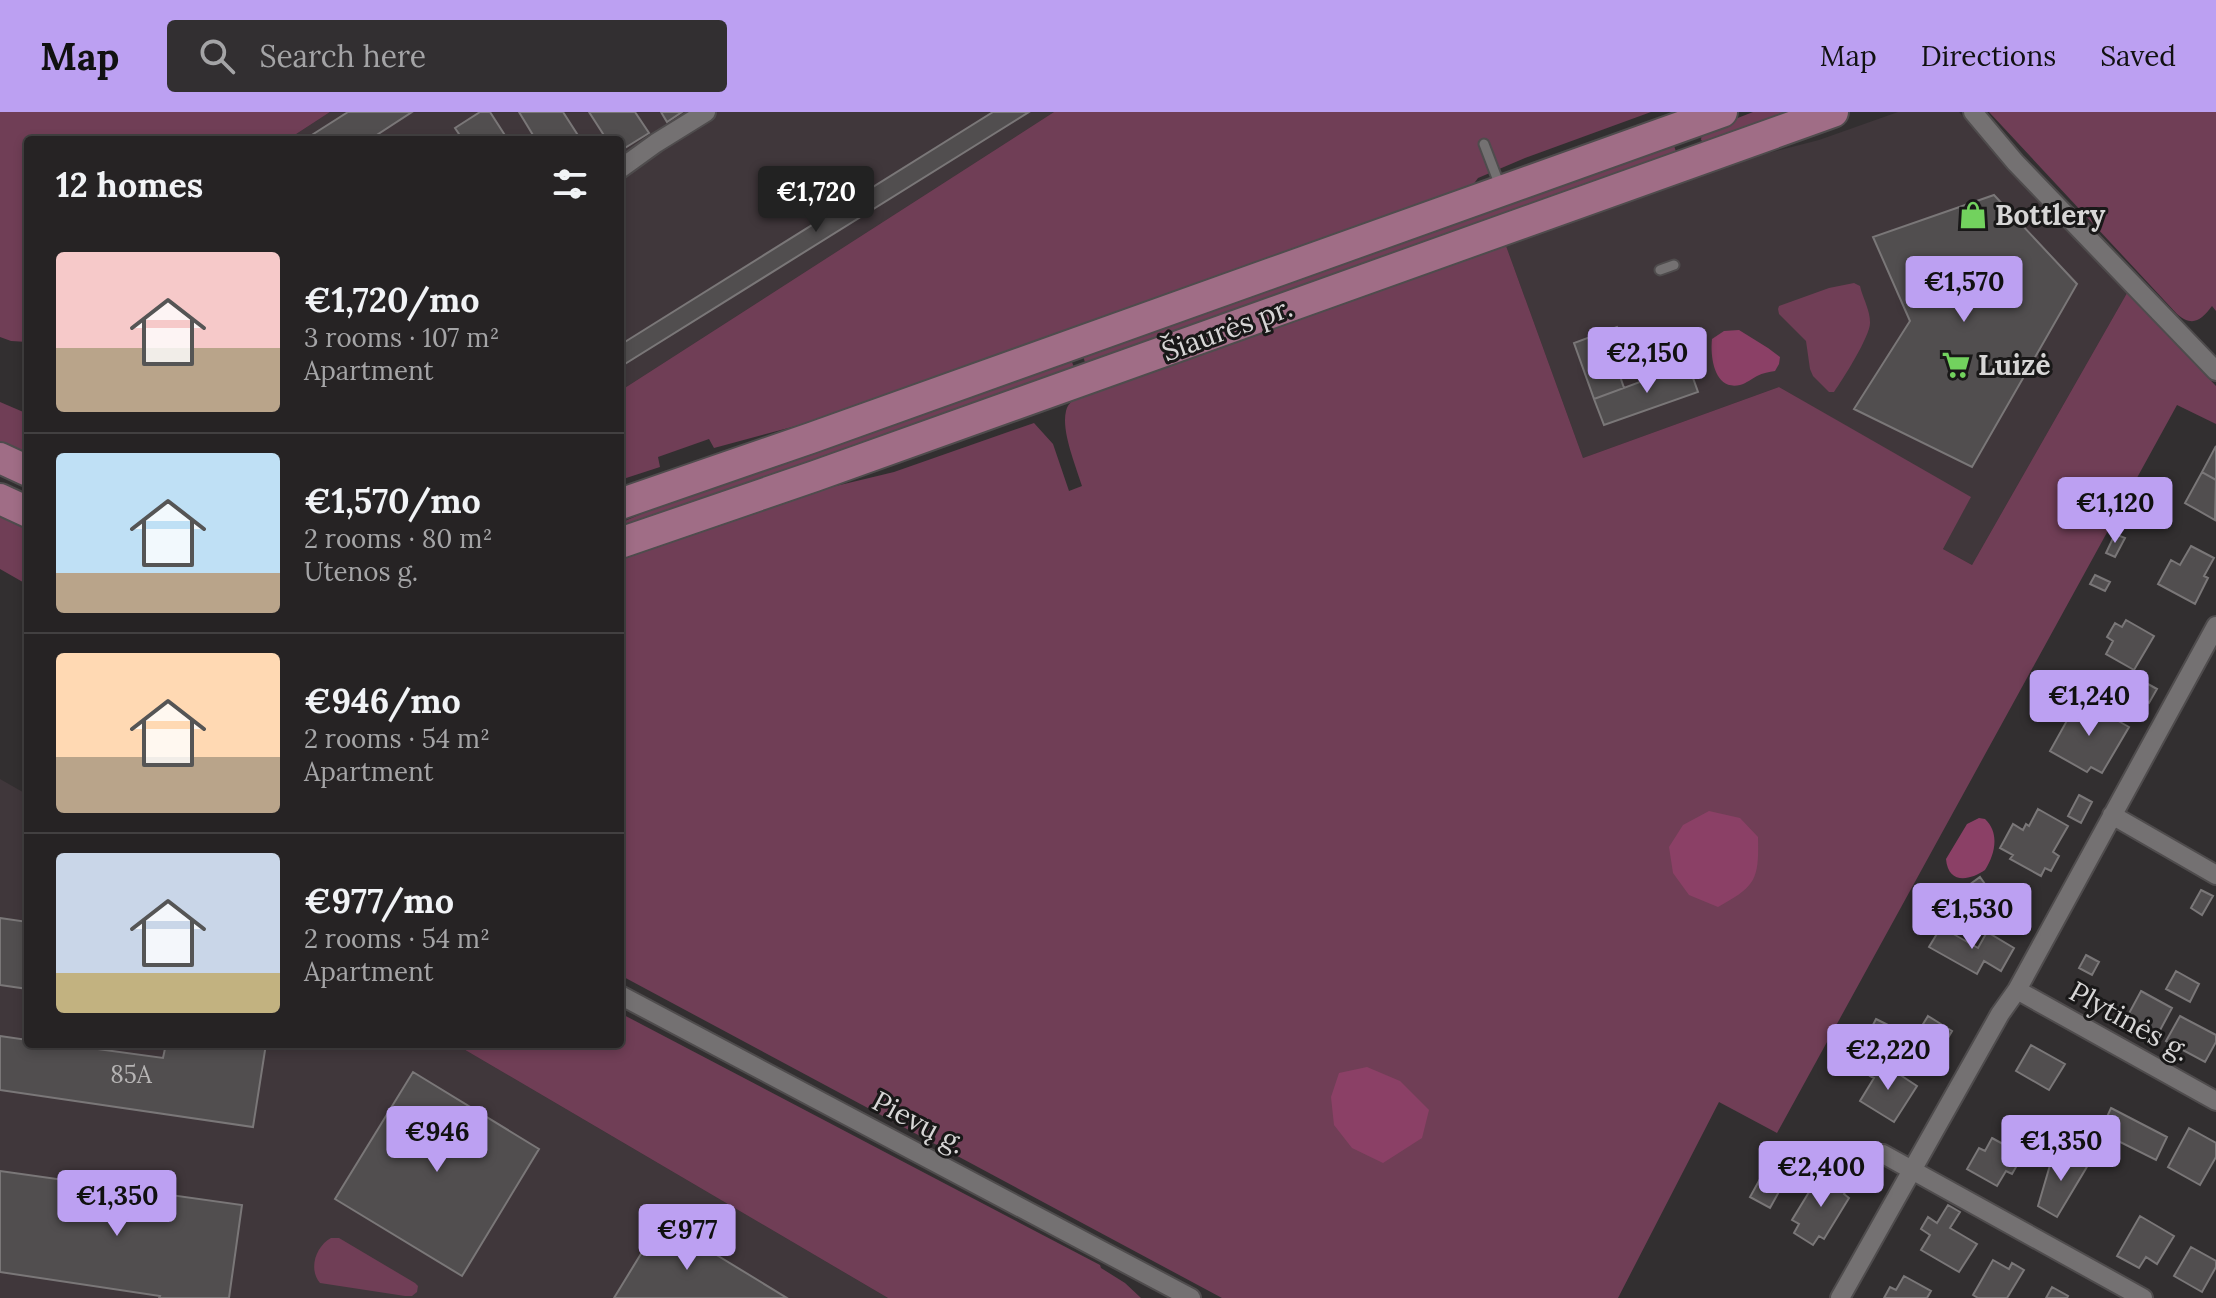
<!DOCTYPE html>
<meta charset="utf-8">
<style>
:root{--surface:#262324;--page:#322f31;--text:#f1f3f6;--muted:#a4a4a6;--line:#424041;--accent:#bca0f2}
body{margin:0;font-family:Lora,serif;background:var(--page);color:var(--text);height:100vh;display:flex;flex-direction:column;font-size:30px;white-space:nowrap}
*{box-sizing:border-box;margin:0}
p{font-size:26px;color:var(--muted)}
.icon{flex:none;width:44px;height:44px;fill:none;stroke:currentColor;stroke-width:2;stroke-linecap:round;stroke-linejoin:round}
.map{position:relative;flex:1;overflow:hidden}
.panel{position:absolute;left:24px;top:24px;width:600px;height:912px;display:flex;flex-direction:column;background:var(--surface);border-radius:8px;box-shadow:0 4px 12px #0003,0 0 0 2px var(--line)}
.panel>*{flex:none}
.price{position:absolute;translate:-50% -68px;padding:0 18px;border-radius:8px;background:var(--accent);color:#111;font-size:26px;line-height:52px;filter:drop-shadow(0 2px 4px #0008)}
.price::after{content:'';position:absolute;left:50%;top:48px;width:24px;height:18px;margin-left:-12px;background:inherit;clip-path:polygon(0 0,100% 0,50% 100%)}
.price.current{background:#222;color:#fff}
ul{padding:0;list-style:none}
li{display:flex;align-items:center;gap:24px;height:200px;padding:0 32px}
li+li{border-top:2px solid var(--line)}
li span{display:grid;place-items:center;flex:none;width:224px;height:160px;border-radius:8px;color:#555}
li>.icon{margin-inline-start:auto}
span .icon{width:96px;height:96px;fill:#fffc;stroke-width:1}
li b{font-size:34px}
h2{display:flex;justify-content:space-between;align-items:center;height:96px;padding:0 32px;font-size:34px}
header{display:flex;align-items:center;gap:48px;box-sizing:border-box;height:112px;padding:0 40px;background:var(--accent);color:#111}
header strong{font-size:38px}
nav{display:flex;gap:44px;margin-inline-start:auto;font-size:28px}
.search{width:560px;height:72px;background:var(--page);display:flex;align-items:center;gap:20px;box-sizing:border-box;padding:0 28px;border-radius:8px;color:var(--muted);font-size:30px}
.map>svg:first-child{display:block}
.built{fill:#40373b}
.green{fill:#703e56}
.water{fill:#8b4066}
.building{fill:#514e4f;stroke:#7a7778;stroke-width:2}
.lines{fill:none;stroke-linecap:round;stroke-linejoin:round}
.service-casing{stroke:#4f4c4d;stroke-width:13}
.minor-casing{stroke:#4f4c4d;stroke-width:22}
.primary-casing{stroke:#4f4c4d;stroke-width:34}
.service{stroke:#747172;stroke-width:9}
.minor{stroke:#747172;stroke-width:18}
.primary{stroke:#a06d86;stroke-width:30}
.labels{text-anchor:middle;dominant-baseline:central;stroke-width:6;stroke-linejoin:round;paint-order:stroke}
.number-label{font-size:24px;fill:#b6b4b4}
.poi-label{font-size:28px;font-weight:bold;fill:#d7d6d6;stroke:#191818;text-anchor:start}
.street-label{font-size:28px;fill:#d7d6d6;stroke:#191818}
</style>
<header>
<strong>Map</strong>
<div class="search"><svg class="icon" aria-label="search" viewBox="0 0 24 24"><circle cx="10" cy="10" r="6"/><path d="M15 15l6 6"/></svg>Search here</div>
<nav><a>Map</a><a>Directions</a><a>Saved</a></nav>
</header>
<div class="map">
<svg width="2216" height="1186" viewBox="0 0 2216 1186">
<rect width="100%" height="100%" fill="#322f30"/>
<path class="built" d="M330,0H1054L620,279V28H287Z
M1898,0H1959L2023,73L2127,181L1972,453L1943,437L1970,386L1779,275L1583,346L1505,131L1729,51L1819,28Z
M0,667L28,683V932H455L888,1186H0Z"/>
<path class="green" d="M0,0H330L287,28H28V230L11,229L0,225Z
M1054,0H1651L1525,46L1478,66L1470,77L822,307L714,336L709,327L658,345L660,355L620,368V279Z
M1753,0H1796L1706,32L1701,28L1702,20Z
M1989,0H2216V199L2212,194C2201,209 2192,215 2177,202Z
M1672,27L1677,43L1086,254L1082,240Z
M1505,131L1583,346L1779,275L1971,385L1943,437L1972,453L2127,181L2216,274V312L2177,293L1777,1021L1719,990L1618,1186H1222L620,863V447L815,379L894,360L1034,311L1053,332L1069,379L1082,374C1076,354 1061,319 1066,299C1068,290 1076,286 1084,282Z
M1854,171L1860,174L1861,178C1864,188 1870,199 1870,210C1871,223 1843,267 1834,280H1829L1813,264L1810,257L1806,229L1779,202L1778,197L1779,194L1829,176Z
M1070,245L1075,258L620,419V411L698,378Z
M0,290L28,302V343L0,330Z
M0,404L28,417V473L0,457Z
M620,901L1100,1153L1101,1156L1125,1171L1141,1186H888L455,932H620Z
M331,1126H339L415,1171L418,1174L417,1180L412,1184H405L320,1171C308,1157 316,1134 331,1126Z"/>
<path class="water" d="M1739,218L1768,236L1780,245L1779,252L1775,259C1769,260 1763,261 1757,264C1751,267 1747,271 1740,273C1714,279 1710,244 1712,227L1724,219Z
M1709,699L1740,706L1758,725C1759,768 1756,774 1718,795L1689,783L1673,761L1669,735L1683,713Z
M1979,706L1985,707C2000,721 1995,742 1985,758C1969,769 1948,772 1946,747L1967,712Z
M1367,955L1400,969L1429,998L1422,1026L1383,1051L1352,1036L1334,1013L1331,985L1339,961Z"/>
<path class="building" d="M348,0H412L369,28H304Z
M480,0H490L508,28H463L455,16Z
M519,0H563L581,28H536Z
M589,0H635L649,21L620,39V28H607Z
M661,0H682L667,10Z
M993,0H1029L620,255V233Z
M1994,83L2077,172L1972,355L1854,297L1910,209L1873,125Z
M1617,215L1624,234L1611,238L1624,276L1594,287L1574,231Z
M1688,252L1698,280L1604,313L1594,287Z
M2216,334V368L2202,360Z
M2202,360L2216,368L2215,408L2185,391Z
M2115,422L2125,426L2115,445L2106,441Z
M2191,434L2214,446L2204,464L2208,466L2195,492L2158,472L2171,448L2180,453Z
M2095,463L2110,470L2105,479L2090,472Z
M2126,508L2154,524L2134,558L2106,542L2113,529L2107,525L2115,511L2122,515Z
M2137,566L2157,577L2149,591L2129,580Z
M2079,587L2129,615L2102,661L2091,655L2087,660L2050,639Z
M2079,683L2092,690L2081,711L2068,704Z
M2038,697L2068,714L2053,740L2059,744L2051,759L2045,756L2041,764L2010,747L2013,743L2000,736L2013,712L2023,718L2026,712L2029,714Z
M1980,765L1985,772L2026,793L2015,814L1972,791L1976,784L1969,773Z
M2201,778L2213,784L2202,803L2191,796Z
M0,806L28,810V877L0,873Z
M1941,815L1978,836L1987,820L2014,836L2001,859L1984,849L1977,862L1929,835Z
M2086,843L2099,850L2092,863L2079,856Z
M2176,859L2199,872L2190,890L2166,877Z
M2141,879L2172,896L2158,922L2127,905Z
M1928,904L1952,919L1929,958L1904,943Z
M2180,904L2216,923V930L2205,950L2166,929Z
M1876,907L1892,915L1879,938L1864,930Z
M0,924L28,928V932H61L163,946L166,932H266L253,1015L0,978Z
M2031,933L2065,952L2049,978L2016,959Z
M1879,949L1917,974L1894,1010L1860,989L1874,966L1870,964Z
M413,960L539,1037L462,1164L335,1087Z
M2111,996L2167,1025L2156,1048L2100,1020Z
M2189,1016L2216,1031V1045L2200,1073L2168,1055Z
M1992,1026L2023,1043L2012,1062L2006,1059L1997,1074L1967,1057L1979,1036L1985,1039Z
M2066,1040L2088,1053L2057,1105L2038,1094L2053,1043L2064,1046Z
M1771,1047L1791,1058L1770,1096L1750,1085Z
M0,1059L242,1093L229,1186H159L160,1184L0,1160Z
M1826,1061L1848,1075L1844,1082L1849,1086L1824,1127L1819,1124L1813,1133L1794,1121L1799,1112L1792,1108L1817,1067L1821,1069Z
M1948,1093L1960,1100L1950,1116L1977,1132L1959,1160L1921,1138L1930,1123L1921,1117L1928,1105L1937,1111Z
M2140,1104L2174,1124L2157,1152L2146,1145L2139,1156L2117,1144Z
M661,1109L787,1186H614Z
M2191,1135L2216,1149V1155L2202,1180L2174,1164Z
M1993,1148L2009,1157L2012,1151L2024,1158L2007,1186H1978L1973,1183Z
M1904,1164L1931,1179L1927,1186H1884L1890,1175L1896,1178Z
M2052,1175L2068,1184L2067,1186H2046Z"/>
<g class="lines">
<defs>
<path id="service" d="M1484,32L1500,74
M1660,158L1674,153"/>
<path id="minor" d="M1973,0L2015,50L2216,259
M620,57L656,31L706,0
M2112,703L2216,763
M2017,878L2216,989
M620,883L1191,1186
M1883,1042L2143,1186
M1840,1186L2000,902L2017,878L2216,514"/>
<path id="primary" d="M0,346L28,359
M0,387L28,400
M620,392L811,326L1722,0
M620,431L815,364L1833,0"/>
</defs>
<use href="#service" class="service-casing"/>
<use href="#minor" class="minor-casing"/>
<use href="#primary" class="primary-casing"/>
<use href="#service" class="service"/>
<use href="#minor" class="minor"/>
<use href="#primary" class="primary"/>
</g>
<defs>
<symbol id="shop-bare" viewBox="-9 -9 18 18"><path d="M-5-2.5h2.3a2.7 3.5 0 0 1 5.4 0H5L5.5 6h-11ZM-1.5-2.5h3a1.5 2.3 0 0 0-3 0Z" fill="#72d25e" stroke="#191818" stroke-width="2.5" paint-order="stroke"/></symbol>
<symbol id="supermarket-bare" viewBox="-9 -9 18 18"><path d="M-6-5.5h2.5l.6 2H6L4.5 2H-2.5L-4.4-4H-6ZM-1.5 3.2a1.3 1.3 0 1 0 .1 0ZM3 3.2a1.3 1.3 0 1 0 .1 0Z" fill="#72d25e" stroke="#191818" stroke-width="2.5" paint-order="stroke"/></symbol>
</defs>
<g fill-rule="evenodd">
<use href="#shop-bare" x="1953" y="83" width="40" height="40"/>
<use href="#supermarket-bare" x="1936" y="233" width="40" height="40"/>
</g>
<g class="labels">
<g class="number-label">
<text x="131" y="962">85A</text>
</g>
<g class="poi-label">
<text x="1995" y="103">Bottlery</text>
<text x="1978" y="253">Luizė</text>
</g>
<g class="street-label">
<text transform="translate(1227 217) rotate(-20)">Šiaurės pr.</text>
<text transform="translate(2130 909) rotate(29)">Plytinės g.</text>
<text transform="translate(919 1010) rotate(28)">Pievų g.</text>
</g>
</g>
</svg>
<b class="price current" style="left:816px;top:122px">€1,720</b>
<b class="price" style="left:1964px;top:212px">€1,570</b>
<b class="price" style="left:1647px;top:283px">€2,150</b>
<b class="price" style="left:2115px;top:433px">€1,120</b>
<b class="price" style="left:2089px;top:626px">€1,240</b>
<b class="price" style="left:1972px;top:839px">€1,530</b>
<b class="price" style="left:1888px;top:980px">€2,220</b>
<b class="price" style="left:437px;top:1062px">€946</b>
<b class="price" style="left:2061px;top:1071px">€1,350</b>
<b class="price" style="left:1821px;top:1097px">€2,400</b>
<b class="price" style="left:117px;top:1126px">€1,350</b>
<b class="price" style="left:687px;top:1160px">€977</b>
<section class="panel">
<h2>12 homes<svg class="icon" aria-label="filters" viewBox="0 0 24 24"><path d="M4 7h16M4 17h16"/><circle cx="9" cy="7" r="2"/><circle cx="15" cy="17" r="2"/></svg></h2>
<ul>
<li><span style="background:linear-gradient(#f6c9c9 60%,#b9a48a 0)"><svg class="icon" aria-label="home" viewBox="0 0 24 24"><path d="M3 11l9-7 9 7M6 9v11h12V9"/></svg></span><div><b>€1,720/mo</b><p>3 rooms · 107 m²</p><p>Apartment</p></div></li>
<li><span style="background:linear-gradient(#bfe0f5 75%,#b9a48a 0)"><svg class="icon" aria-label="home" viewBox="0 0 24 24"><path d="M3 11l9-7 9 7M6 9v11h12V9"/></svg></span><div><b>€1,570/mo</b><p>2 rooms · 80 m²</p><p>Utenos g.</p></div></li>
<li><span style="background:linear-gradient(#ffd9b3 65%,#b9a48a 0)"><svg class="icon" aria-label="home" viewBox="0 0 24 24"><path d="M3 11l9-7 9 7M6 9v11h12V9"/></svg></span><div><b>€946/mo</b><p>2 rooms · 54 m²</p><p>Apartment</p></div></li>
<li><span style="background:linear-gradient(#c9d6e8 75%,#c2b280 0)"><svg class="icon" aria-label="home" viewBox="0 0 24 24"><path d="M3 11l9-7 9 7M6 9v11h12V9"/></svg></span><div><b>€977/mo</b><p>2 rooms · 54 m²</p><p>Apartment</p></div></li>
</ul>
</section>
</div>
